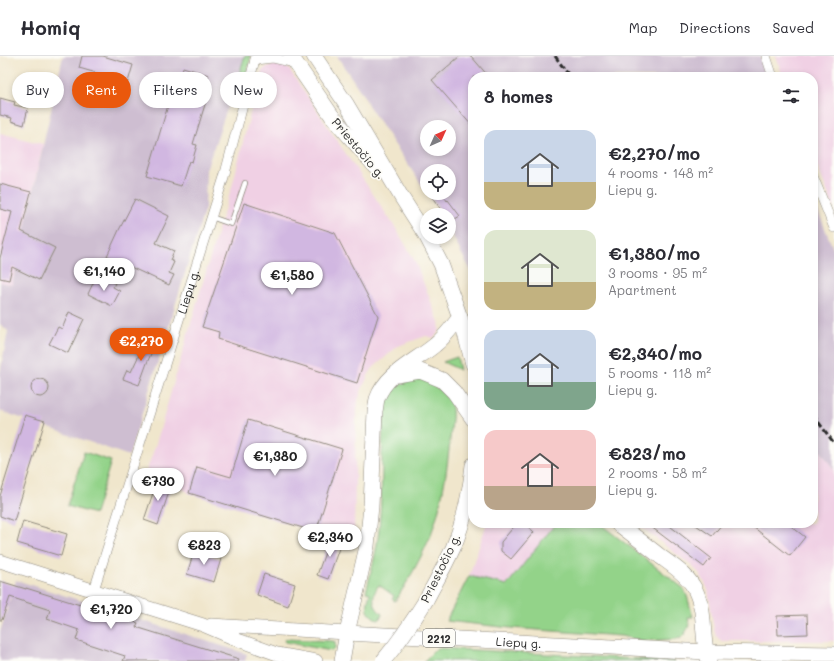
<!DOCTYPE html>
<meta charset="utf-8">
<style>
:root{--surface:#fff;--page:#f7f7f7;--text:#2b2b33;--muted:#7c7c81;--line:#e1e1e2;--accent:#ea580c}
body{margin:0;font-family:Mali,sans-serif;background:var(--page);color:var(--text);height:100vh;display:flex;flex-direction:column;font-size:15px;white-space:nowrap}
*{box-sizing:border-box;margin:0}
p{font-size:13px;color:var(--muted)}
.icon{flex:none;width:22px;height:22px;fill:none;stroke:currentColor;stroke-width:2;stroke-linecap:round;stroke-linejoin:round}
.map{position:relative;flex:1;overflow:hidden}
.drawer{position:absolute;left:468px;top:16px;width:350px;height:456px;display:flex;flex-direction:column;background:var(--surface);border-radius:16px;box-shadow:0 2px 6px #0003}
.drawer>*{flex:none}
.hud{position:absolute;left:12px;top:16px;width:380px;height:36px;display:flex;gap:8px}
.needle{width:26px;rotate:45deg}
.buttons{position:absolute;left:420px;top:64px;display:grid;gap:8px}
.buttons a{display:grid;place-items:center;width:36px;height:36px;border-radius:50%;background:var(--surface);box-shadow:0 2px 6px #0003;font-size:20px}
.price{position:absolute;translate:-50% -34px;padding:0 9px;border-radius:14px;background:#fff;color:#222;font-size:13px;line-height:26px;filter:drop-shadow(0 1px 2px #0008)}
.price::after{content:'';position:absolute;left:50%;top:24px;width:12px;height:9px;margin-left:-6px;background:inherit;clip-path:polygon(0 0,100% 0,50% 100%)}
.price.selected{background:var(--accent);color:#fff}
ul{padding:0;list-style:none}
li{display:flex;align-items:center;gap:12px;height:100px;padding:0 16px}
li span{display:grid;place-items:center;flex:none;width:112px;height:80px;border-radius:12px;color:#555}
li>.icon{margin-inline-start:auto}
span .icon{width:48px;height:48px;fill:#fffc;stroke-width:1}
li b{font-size:17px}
h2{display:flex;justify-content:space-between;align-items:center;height:48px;padding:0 16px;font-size:17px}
.pill{padding:0 14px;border-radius:18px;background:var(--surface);box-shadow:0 2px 6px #0003;font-size:14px;line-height:36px}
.pill.selected{background:var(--accent);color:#fff}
header{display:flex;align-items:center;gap:24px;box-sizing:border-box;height:56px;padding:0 20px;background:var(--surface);border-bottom:1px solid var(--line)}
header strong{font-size:19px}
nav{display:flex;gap:22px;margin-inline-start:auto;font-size:14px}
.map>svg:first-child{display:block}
.built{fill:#f0d0e4}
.industrial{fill:#cebed1;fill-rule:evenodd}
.green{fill:#93d389;stroke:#5f7f5a}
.building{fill:#d1b7e1}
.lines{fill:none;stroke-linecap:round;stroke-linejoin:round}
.lane-casing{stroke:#8e887c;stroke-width:6}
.street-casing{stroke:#8e887c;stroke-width:10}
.secondary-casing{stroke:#8e887c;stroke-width:14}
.primary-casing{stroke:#8e887c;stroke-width:16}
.lane{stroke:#fff;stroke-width:4.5}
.street{stroke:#fff;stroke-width:9}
.secondary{stroke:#fff;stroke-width:13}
.primary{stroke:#fff;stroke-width:15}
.rail{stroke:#2b2b2b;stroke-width:3;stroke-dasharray:6 3;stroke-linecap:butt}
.primary-bridge-casing{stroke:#8e887c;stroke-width:16;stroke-linecap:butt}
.primary-bridge{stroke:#fff;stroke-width:15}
.labels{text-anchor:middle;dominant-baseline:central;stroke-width:3.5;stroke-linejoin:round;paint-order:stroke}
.shield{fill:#fdfcf7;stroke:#6a6a68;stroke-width:1}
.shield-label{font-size:11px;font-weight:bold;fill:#2b2b2b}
.street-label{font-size:12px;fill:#2b2b2b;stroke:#fdfcf7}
</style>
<header>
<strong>Homiq</strong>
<nav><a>Map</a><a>Directions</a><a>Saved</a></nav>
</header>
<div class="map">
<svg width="834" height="605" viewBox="0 0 834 605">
<rect width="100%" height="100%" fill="#fdfcf7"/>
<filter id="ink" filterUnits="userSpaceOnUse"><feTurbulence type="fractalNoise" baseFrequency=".025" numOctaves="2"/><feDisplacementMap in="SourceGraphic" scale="8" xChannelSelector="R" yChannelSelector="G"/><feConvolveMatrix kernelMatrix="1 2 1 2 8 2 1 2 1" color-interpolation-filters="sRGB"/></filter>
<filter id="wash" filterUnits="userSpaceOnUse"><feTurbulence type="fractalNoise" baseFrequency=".012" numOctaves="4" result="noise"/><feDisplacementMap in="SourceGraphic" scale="16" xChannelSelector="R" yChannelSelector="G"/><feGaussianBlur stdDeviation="0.9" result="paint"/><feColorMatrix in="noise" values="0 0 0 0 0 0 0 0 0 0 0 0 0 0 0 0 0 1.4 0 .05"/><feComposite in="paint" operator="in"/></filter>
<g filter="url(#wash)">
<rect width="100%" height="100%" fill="#f0e6cc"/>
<path class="built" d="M776,0H834V153L813,99V21H783Z
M276,8L282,9L289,13L395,171L415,205L439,266L440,274L434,282L426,280L398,290L373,312L369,318L362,333L358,345L356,366L354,483L316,476L189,437L164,419L144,422L155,391L221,164L232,131L245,78L260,20L262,15L267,11Z
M0,77L43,88L12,229L0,226Z
M813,387L823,398L834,414V585H721L716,580L714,574L708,534L704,525L699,517L692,510L636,467H813Z
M487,467H556L507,529L469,520Z"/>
<path class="industrial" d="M63,0H245L206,114L205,152L129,400L44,370L45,365L25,359L24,363L0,355V317L8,275L0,268V226L12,229Z
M337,0H760L767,21H473V218L460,195L449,171V159H442L427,137H449V115H427V137L368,49L365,42ZM427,71H449V93H427Z
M813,142L834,195V414L823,398L813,387Z
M16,524L247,598L245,605H0V576Z"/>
<path class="green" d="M245,0H251L245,25L238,21Z
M457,301L460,314L443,306Z
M414,323H422L434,327L433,329C442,335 450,342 452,352C453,362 451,373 450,383C447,416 442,450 430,481C420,504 409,524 395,545L392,543L394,540L379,529C371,539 372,550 382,558L380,563L378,564C364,556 367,551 370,537L366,536C371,516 377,495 379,473C381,450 382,426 382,403C383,385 381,351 391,336C396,329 406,325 414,323Z
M84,396L111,405L95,458L67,450Z
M556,467H599L683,532L687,540L693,561H688L689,568L688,572L684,579L681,582L676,583L644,585L621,580L511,572L446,565L469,520L507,529Z
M285,583L333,585L335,586V592L332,595L326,594L285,586L284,584Z
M437,592L675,605H424Z"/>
<g id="blocks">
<path class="building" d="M82,0H103L133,9L128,26L79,12Z
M460,0H471L489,21H473V71L432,24Z
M183,11L209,19L205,31L210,32L193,88L197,89L192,106L189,105L181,130L147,120L177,19L181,20Z
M0,42L15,46L14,49L28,52L24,69L11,65L12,62L0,59Z
M0,128L31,136L21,175L55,192L39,224L12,211L9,224L0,222V202L12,156L0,153Z
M429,137H442L447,145L448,144L460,160L450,166L449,165V159H445Z
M135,143L169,160L156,187L174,195L170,204L174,206L169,217L174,219L169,229L107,200L119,174Z
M244,147L335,177L378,260L357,327L218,283L219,276L202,271Z
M95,223L104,228L107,223L115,227L113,231L120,235L112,250L88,238Z
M69,256L84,263L68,297L49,288L58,271L62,273Z
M148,280L157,284L147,307L139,329L123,323L127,314L131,316Z
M31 332a9 9 0 1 1 18 0a9 9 0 1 1-18 0Z
M25,359L45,365L14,465L0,460V440Z
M248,364L342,393L316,476L189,437L197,411L231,421Z
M158,422L172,427L158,469L144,464Z
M23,465L67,478L61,500L17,487Z
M517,467H524L534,476L511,503L501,495V486Z
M646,467H666L711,502L704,511Z
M693,467H723L712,480Z
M748,467H787L805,481L790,500Z
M331,480L342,484L328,523L317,519Z
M194,495L221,503L214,526L187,518Z
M264,518L295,528L288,550L257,539Z
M0,525L26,533V532L138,567L136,571L239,603L238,605H123L125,600L76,584L79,574L47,563L50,554L10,541L2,564H0Z
M807,559L808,578L778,579L777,560Z"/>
</g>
</g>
<g filter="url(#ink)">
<use href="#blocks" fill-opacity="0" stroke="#8e887c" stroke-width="1"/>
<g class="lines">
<defs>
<path id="lane" d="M211,161L231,168L245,127"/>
<g id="street">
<path d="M766,0L773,21"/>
<path d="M255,4L273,2L295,7"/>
<path d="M813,120L834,172"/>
<path id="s1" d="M94,534L224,121L256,0"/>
</g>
<path id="secondary" d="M0,505L203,569L238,584L277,598L316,605
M211,569L347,577"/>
<g id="primary">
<path d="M291,0L332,60L375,110"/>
<path d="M314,0L347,49L402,142L427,181L441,208L463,270L473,308"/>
<path d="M397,319L420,315L425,317L442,324L454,336L473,363"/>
<path d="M617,467C632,478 647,490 661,501C672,509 686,518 693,530C697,536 699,543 701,550C705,568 702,588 709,605"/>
<path d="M426,544C435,527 445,510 453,492C464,466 470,437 473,409"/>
<path id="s2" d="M347,577L706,596L834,598"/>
<path d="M342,605L347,577L367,490L371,450L375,355C376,351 376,347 377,343C386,317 416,305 435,289C445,281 452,271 460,261"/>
</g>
</defs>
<use href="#lane" class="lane-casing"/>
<use href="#street" class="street-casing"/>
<use href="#secondary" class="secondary-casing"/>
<use href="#primary" class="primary-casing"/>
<use href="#lane" class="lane"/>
<use href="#street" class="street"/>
<use href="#secondary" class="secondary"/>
<use href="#primary" class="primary"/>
<path class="rail" d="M555,0L570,21
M813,359L834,387"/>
<defs>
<path id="primary-bridge" d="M383,605C399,586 413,565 426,544"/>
</defs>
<use href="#primary-bridge" class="primary-bridge-casing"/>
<use href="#primary-bridge" class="primary-bridge"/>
</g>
</g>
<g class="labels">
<rect class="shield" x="423" y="573" width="32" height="18" rx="3"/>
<g class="shield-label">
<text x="439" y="582">2212</text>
</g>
<g class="street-label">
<text transform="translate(359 92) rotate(50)">Priestočio g.</text>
<text stroke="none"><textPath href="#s1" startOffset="313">Liepų g.</textPath></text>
<text transform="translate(440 512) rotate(-64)">Priestočio g.</text>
<text stroke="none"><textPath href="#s2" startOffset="172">Liepų g.</textPath></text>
</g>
</g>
</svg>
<div class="buttons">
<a><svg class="needle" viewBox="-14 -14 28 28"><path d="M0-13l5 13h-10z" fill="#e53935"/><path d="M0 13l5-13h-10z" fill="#7c7c81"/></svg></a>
<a><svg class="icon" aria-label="locate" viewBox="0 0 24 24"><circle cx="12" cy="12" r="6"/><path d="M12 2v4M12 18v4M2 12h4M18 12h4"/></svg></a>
<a><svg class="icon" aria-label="layers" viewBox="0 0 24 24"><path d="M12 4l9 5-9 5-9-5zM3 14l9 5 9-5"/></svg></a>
</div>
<b class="price" style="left:104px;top:236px">€1,140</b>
<b class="price" style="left:292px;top:240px">€1,580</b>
<b class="price selected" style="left:141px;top:306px">€2,270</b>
<b class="price" style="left:275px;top:421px">€1,380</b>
<b class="price" style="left:158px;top:446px">€730</b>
<b class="price" style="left:330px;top:502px">€2,340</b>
<b class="price" style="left:204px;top:510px">€823</b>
<b class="price" style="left:111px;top:574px">€1,720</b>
<div class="hud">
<a class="pill">Buy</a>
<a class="pill selected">Rent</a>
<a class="pill">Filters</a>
<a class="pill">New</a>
</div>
<section class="drawer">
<h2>8 homes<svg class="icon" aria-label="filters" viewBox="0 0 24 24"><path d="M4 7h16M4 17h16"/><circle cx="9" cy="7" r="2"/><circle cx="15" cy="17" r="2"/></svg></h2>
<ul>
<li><span style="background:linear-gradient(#c9d6e8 65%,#c2b280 0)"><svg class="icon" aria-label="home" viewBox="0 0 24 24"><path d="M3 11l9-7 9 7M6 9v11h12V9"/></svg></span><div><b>€2,270/mo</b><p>4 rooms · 148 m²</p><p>Liepų g.</p></div></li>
<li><span style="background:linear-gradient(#dfe7d0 65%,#c2b280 0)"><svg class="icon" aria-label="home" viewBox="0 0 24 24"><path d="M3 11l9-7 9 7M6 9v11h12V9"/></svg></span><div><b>€1,380/mo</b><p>3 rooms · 95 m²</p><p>Apartment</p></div></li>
<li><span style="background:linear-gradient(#c9d6e8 65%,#7fa58c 0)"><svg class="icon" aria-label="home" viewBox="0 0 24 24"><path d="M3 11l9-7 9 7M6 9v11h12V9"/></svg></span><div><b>€2,340/mo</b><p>5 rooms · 118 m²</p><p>Liepų g.</p></div></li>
<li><span style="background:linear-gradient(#f6c9c9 70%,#b9a48a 0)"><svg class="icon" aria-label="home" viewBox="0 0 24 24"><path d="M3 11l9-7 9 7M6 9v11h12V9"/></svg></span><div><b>€823/mo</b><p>2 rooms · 58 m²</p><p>Liepų g.</p></div></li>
</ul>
</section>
</div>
